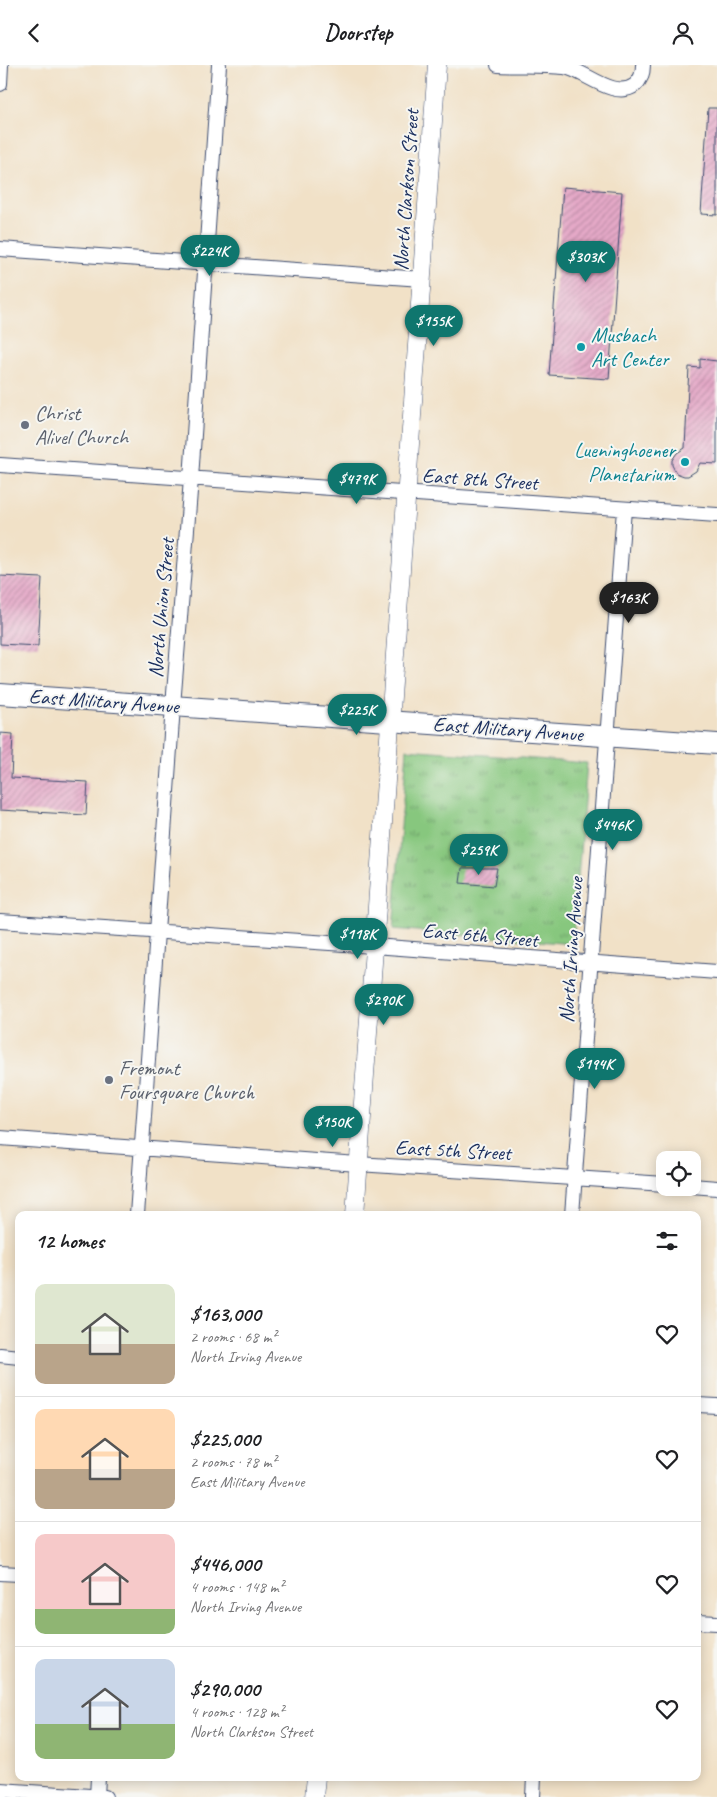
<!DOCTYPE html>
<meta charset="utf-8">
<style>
:root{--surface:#fff;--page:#f6f6f6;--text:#202124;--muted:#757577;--line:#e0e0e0;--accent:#0f766e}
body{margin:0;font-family:Caveat,sans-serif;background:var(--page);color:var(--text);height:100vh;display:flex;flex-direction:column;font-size:19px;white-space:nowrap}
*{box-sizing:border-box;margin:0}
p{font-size:16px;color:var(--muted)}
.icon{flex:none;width:28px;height:28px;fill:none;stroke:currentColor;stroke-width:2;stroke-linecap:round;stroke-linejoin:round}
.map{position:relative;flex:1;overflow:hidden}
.sheet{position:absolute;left:15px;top:1146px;width:686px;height:570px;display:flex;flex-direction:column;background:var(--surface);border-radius:10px;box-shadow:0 2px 12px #0003}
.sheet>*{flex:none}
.buttons{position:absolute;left:656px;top:1086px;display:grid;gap:10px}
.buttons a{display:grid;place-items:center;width:45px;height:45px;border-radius:10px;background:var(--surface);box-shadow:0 2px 12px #0003;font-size:25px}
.price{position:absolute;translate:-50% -42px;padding:0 11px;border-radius:18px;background:var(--accent);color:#fff;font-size:16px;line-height:32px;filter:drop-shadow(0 1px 2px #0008)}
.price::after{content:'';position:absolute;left:50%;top:30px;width:15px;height:11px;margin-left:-8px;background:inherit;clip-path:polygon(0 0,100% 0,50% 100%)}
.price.on{background:#222;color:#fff}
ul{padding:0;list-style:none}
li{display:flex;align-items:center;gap:15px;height:125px;padding:0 20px}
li+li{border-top:1px solid var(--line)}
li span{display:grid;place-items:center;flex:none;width:140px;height:100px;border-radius:10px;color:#555}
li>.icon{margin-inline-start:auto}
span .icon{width:60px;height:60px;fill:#fffc;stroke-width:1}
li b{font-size:21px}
h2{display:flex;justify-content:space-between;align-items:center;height:60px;padding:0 20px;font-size:21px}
header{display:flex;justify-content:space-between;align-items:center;height:65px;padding:0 20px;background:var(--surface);font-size:22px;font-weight:700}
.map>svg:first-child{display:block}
.grass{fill:url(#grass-tufts);stroke:#517b6e}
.building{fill:url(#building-hatch)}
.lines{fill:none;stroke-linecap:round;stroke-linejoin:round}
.minor-casing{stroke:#3b4a6e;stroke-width:16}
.tertiary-casing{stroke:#3b4a6e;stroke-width:19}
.secondary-casing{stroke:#3b4a6e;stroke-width:22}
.minor{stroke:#fff;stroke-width:14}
.tertiary{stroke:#fff;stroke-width:18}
.secondary{stroke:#fff;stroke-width:20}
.culture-dot{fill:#0f9aa8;stroke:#f6f6f2;stroke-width:2}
.worship-dot{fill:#6b7280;stroke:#f6f6f2;stroke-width:2}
.labels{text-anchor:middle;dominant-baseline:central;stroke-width:4;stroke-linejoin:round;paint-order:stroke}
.street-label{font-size:21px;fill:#1b2f5e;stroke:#f6f6f2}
.culture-label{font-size:21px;fill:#0d838f;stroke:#f6f6f2;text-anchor:start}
.worship-label{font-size:21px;fill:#5b616d;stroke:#f6f6f2;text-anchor:start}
</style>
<header><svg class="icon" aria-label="back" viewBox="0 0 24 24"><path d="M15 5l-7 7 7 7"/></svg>Doorstep<svg class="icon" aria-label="person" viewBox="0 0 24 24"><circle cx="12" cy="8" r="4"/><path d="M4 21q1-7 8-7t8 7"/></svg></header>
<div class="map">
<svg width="717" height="1732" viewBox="0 0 717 1732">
<defs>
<pattern id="grass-tufts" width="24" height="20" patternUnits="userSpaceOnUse" patternTransform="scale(1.25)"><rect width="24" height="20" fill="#87c77e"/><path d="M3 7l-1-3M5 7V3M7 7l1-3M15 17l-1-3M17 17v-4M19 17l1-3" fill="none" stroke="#6ea26a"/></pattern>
<pattern id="building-hatch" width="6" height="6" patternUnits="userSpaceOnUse" patternTransform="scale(1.25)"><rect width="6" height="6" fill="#e5a9c7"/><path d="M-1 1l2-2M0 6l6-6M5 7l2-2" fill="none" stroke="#b98aa5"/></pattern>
</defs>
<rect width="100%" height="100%" fill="#f6f6f2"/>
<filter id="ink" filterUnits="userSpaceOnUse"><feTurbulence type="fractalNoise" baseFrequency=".02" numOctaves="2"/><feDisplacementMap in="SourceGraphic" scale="10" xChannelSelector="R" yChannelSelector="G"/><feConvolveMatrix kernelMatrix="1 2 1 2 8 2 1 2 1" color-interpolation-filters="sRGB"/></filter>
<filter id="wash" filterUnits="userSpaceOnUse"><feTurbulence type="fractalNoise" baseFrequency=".0096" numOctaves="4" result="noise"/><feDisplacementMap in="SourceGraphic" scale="20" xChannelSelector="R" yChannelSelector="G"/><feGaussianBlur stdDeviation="1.12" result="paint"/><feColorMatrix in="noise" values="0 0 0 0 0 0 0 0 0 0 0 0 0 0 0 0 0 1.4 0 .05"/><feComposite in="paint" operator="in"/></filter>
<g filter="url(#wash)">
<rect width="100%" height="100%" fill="#f1e1c7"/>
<path class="grass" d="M407,684L587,698L573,879L393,864Z"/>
<g id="blocks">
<path class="building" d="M708,43H717V150L701,149Z
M563,122L622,127L609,314L549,310Z
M700,294L717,296V399L700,398L696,406L688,411H684L676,408L672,400V395L677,388L685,383L689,302L700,303Z
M0,511L42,513L38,581L0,579Z
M0,668L13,669L11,713L88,717L86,750L0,745Z
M462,803H497L494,821L460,818Z"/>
</g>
</g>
<g filter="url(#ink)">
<use href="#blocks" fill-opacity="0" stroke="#3b4a6e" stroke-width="1"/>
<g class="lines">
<defs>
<path id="minor" d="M498,0C520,1 542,0 564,2C583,4 614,36 635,20C641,15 643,8 643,0
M0,19L1,0
M0,184L422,214
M0,400L717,450
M0,856L374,881L717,907
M0,1073L358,1099L665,1119
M692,1121L717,1123
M137,1150L173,641L191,414L219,0
M572,1150L624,444
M0,1290L19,1292
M698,1340L717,1341
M0,1508L19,1509
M698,1557L717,1558
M0,1725L105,1732
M97,1732L98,1712
M533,1732L534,1712"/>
<path id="tertiary" d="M355,1150L437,0
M314,1732L316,1712"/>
<path id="secondary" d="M0,629L717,679"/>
</defs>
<use href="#minor" class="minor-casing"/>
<use href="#tertiary" class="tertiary-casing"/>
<use href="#secondary" class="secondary-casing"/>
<use href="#minor" class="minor"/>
<use href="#tertiary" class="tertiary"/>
<use href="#secondary" class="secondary"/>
</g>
</g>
<g class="culture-dot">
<circle cx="581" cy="282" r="5"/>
<circle cx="685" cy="397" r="5"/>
</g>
<g class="worship-dot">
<circle cx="25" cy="360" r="5"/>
<circle cx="109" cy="1015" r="5"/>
</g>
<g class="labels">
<g class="street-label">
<text transform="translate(406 125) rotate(-86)">North Clarkson Street</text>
<text transform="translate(480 414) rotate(4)">East 8th Street</text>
<text transform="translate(161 543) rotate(-85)">North Union Street</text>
<text transform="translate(104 636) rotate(4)">East Military Avenue</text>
<text transform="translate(508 664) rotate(4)">East Military Avenue</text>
<text transform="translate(480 870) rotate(5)">East 6th Street</text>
<text transform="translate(571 885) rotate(-86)">North Irving Avenue</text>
<text transform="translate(453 1085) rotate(3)">East 5th Street</text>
</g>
<g class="culture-label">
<text x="591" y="270">Musbach<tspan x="591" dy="24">Art Center</tspan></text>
<text x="675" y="385" text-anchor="end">Lueninghoener<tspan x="675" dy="24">Planetarium</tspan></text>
</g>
<g class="worship-label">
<text x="35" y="348">Christ<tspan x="35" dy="24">Alivel Church</tspan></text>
<text x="119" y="1003">Fremont<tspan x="119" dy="24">Foursquare Church</tspan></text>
</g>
</g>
</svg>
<div class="buttons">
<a><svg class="icon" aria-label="locate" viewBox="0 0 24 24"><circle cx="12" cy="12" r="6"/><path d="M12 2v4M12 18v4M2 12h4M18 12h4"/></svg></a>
</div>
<b class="price" style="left:210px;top:212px">$224K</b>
<b class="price" style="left:586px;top:218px">$303K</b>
<b class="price" style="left:434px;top:282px">$155K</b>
<b class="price" style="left:357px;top:440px">$479K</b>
<b class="price on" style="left:629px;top:559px">$163K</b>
<b class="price" style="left:357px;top:671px">$225K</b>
<b class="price" style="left:613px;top:786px">$446K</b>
<b class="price" style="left:479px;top:811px">$259K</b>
<b class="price" style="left:358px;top:895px">$118K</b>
<b class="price" style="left:384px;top:961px">$290K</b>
<b class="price" style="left:595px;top:1025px">$194K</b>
<b class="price" style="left:333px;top:1083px">$150K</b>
<section class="sheet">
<h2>12 homes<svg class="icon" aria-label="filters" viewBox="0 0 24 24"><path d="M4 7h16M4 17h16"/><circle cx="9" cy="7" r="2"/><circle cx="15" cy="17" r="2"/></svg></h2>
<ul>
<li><span style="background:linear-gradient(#dfe7d0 60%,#b9a48a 0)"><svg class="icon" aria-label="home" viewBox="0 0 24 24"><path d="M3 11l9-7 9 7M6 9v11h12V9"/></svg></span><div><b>$163,000</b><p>2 rooms · 68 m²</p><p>North Irving Avenue</p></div><svg class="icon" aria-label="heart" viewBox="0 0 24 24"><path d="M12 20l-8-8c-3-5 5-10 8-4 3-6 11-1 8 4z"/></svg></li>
<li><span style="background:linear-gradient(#ffd9b3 60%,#b9a48a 0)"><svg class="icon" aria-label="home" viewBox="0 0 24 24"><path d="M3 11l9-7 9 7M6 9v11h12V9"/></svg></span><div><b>$225,000</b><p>2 rooms · 78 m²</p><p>East Military Avenue</p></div><svg class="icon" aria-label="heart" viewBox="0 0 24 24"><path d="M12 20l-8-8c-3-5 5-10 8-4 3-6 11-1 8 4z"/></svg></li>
<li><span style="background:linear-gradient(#f6c9c9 75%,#8fb573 0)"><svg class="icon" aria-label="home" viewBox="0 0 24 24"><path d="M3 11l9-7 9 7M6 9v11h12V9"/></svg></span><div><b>$446,000</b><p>4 rooms · 148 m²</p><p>North Irving Avenue</p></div><svg class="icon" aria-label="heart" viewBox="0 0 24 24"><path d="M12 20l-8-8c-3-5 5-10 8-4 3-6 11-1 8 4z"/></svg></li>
<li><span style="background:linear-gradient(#c9d6e8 65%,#8fb573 0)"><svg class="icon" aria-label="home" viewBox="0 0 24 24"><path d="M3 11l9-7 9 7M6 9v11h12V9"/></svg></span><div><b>$290,000</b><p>4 rooms · 128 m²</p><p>North Clarkson Street</p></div><svg class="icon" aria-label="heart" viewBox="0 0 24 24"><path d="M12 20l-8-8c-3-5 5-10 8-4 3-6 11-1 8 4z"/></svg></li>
</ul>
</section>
</div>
